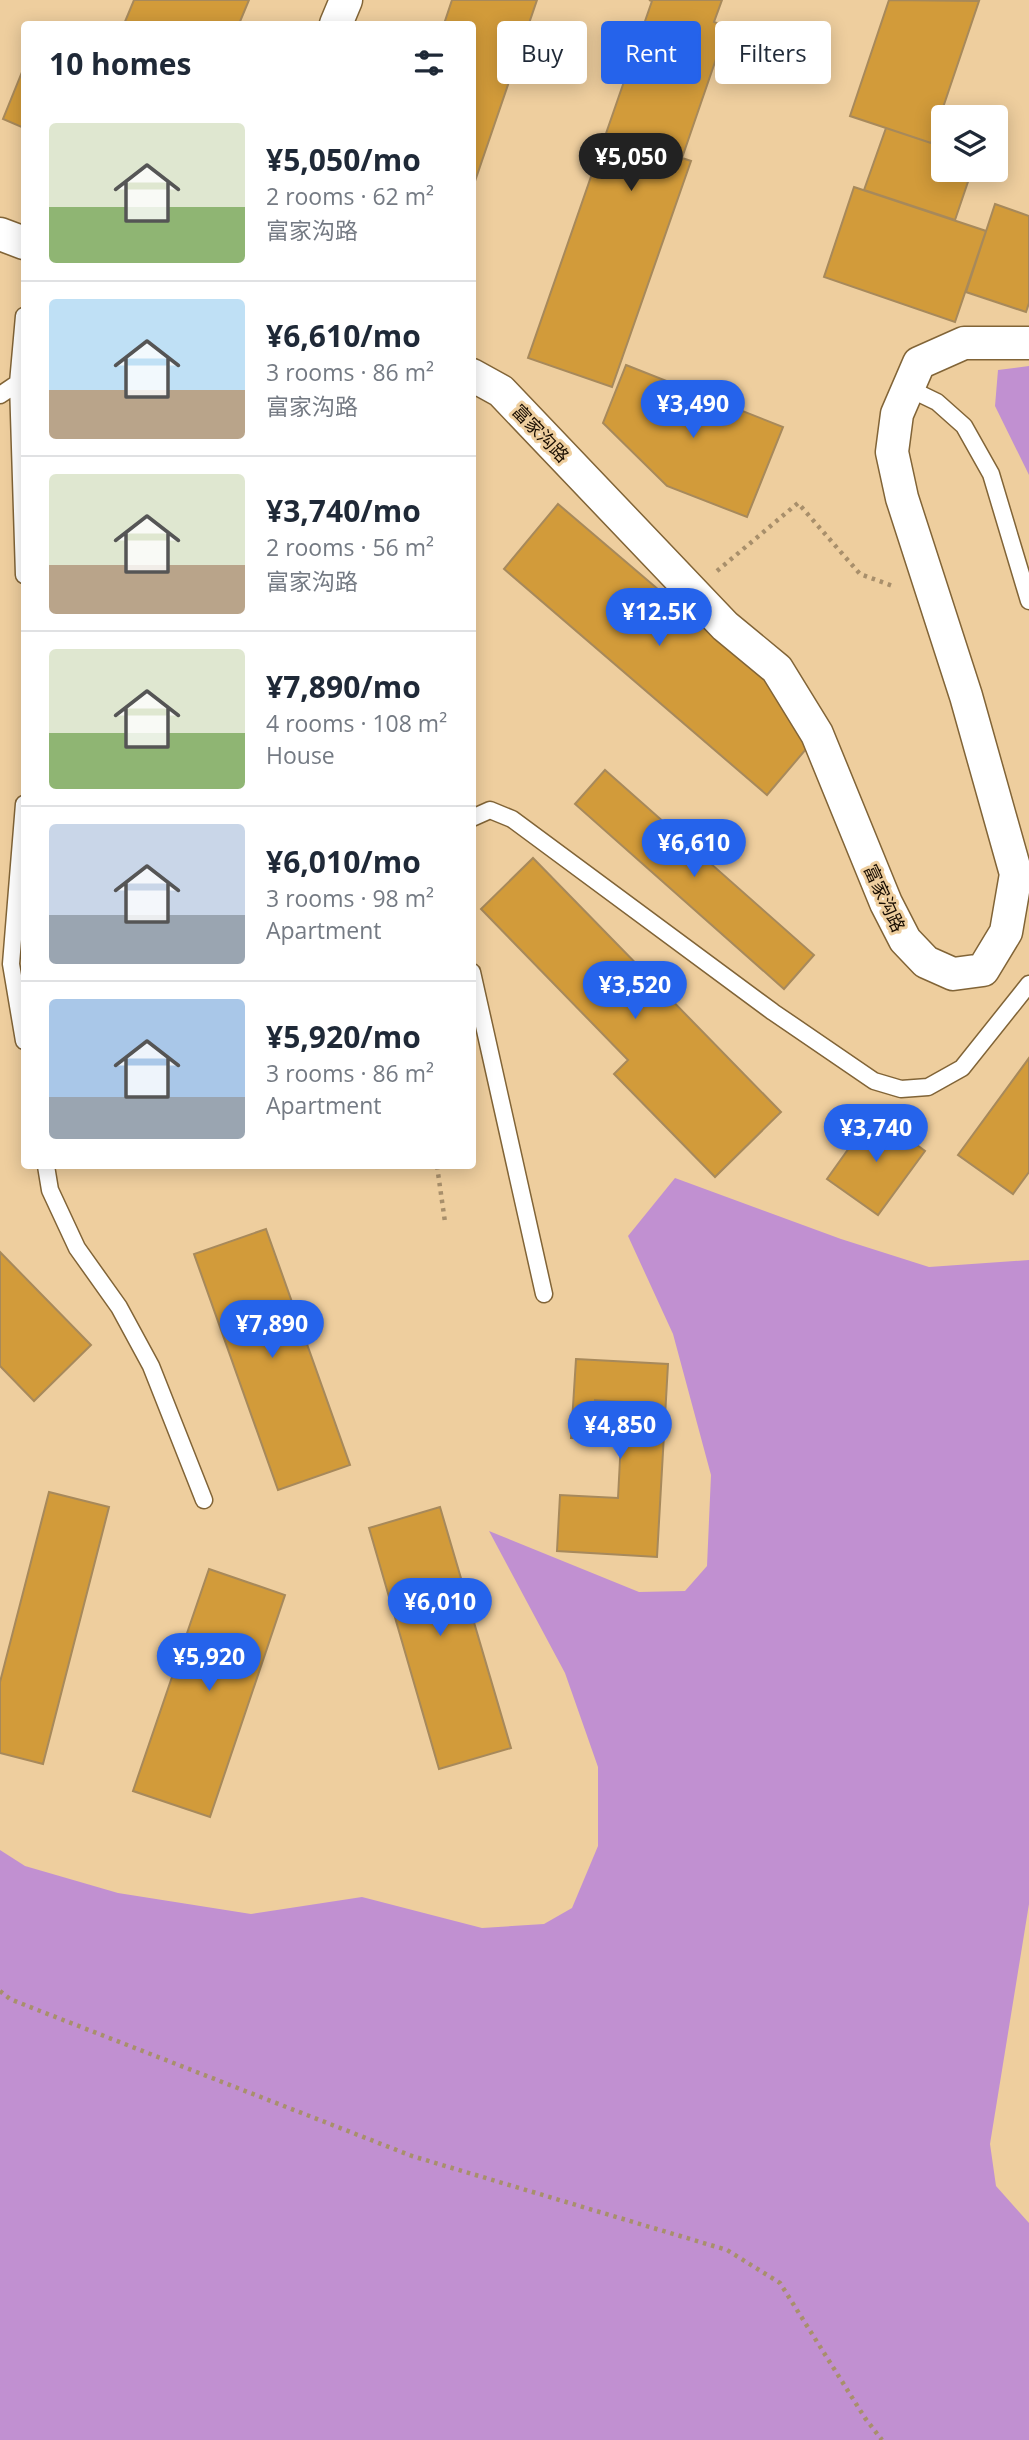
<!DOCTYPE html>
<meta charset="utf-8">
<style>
:root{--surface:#fff;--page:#f2f2f3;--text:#1f2937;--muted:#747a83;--line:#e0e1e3;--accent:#2563eb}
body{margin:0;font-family:"Open Sans","Noto Sans SC",sans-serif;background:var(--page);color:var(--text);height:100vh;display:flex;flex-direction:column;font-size:26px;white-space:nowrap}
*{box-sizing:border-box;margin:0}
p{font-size:23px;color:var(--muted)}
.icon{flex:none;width:38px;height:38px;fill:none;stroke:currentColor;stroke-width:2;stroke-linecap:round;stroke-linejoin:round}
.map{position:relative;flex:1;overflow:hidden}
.details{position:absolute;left:21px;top:21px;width:455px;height:1148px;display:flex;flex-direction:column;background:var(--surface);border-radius:7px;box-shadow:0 4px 18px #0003}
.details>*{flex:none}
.guide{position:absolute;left:497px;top:21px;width:427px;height:63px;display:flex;gap:14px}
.buttons{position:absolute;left:931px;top:105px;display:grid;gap:14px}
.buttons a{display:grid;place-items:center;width:77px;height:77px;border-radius:7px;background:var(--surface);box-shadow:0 4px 18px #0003;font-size:35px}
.price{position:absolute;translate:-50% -60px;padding:0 16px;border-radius:24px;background:var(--accent);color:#fff;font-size:23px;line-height:46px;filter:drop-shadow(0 2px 4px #0008)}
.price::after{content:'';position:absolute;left:50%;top:42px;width:21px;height:16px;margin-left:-10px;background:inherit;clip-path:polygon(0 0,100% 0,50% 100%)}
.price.current{background:#222;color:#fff}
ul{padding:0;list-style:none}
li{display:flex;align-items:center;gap:21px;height:175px;padding:0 28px}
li+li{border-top:2px solid var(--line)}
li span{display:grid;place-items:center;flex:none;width:196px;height:140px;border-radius:7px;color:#555}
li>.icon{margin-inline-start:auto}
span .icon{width:84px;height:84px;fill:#fffc;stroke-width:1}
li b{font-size:30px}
h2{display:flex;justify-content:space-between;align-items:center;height:84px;padding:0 28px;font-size:30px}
.tag{padding:0 24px;border-radius:7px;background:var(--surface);box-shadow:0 4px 18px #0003;font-size:24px;line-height:63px}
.tag.current{background:var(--accent);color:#fff}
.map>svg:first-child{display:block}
.green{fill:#c190d1}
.building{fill:#d29b3a;stroke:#a7895b;stroke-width:2}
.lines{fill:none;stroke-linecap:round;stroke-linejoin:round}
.service-casing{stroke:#816437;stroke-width:19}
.minor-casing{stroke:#816437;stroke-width:35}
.path{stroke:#a88f6b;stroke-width:4.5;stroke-dasharray:3.5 5;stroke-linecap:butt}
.service{stroke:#fff;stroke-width:16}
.minor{stroke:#fff;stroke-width:32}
.labels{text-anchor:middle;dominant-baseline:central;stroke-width:6;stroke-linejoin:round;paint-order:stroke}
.street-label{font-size:18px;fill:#170c00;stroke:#eece9e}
</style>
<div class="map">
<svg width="1029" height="2440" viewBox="0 0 1029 2440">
<rect width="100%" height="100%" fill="#eece9e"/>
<path class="green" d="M1029,366V475L995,406L998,370Z
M675,1178L841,1239L929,1267L1029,1260V1904L990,2144L996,2186L1029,2223V2440H0V1850L25,1866L118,1893L251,1914L362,1897L482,1928L544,1924L572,1908L598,1846V1767L565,1673L489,1531L639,1592L685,1591L707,1566L711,1475L673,1334L628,1236Z"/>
<path class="building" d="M134,0H249L239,24H124Z
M452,0H537L472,190V24H444Z
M649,0H722L714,22L727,27L682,158L691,161L612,387L528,358L652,1Z
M889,0L979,1L931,143L850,116Z
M24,67V128L3,119Z
M886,128L943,147V170H972L955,220L864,190Z
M854,187L986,231L955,322L824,277Z
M995,204L1029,216V303L1026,312L966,292Z
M626,365L783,427L747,517L667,486L603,423Z
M558,504L767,682L807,748L767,795L504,569Z
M605,770L814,955L784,989L575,804Z
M533,858L781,1112L715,1177L614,1074L628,1060L481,909Z
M1029,1058V1172L1013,1194L958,1155Z
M874,1113L925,1151L878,1215L827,1179Z
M266,1229L350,1465L278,1490L194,1254Z
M0,1252L91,1345L34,1401L0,1366Z
M576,1359L668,1364L657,1557L557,1551L560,1495L618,1498L623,1402L595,1400L593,1439L571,1438Z
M49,1492L109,1507L43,1764L0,1753V1682Z
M440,1507L511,1748L439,1769L369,1528Z
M209,1569L285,1595L210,1817L133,1791Z"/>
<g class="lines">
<defs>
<path id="service" d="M24,316L18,383L24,575
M908,388L937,402L964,426L991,474L1029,601
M0,395L18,383
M24,804L11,964L24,1041
M472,818L490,810L512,819L773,1012L874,1081L901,1089L928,1087L962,1068L1029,984
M472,972L544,1294
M46,1166L50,1190L77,1248L119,1307L151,1366L204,1500"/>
<path id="minor" d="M336,24L346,0
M0,234L24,243
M472,375L501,391L725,626L777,669L817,734L886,903L905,940L926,962L953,974L983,970L1006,932L1016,874L966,696L902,498L892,452L897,414L919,363L964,343H1029"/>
</defs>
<use href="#service" class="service-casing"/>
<use href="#minor" class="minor-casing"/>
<path class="path" d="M717,571L798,503L860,574L893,586
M437,1166L445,1222
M0,1991L10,1999L35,2009L412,2156L727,2250L780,2283L865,2418L882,2440"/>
<use href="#service" class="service"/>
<use href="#minor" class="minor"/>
</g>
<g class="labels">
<g class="street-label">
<text transform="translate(541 433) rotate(46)">富家沟路</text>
<text transform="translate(885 898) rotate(65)">富家沟路</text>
</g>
</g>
</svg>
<div class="buttons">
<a><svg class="icon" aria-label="layers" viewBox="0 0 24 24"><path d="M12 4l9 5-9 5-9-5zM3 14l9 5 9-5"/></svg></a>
</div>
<b class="price current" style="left:631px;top:193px">¥5,050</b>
<b class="price" style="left:693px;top:440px">¥3,490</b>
<b class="price" style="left:659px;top:648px">¥12.5K</b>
<b class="price" style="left:694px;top:879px">¥6,610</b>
<b class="price" style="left:635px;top:1021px">¥3,520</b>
<b class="price" style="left:876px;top:1164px">¥3,740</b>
<b class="price" style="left:272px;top:1360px">¥7,890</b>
<b class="price" style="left:620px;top:1461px">¥4,850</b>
<b class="price" style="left:440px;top:1638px">¥6,010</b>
<b class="price" style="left:209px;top:1693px">¥5,920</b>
<div class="guide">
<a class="tag">Buy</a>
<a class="tag current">Rent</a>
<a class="tag">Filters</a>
</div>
<section class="details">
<h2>10 homes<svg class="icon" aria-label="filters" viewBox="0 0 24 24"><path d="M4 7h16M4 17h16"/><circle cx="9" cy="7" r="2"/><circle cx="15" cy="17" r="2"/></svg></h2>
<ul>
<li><span style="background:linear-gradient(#dfe7d0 60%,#8fb573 0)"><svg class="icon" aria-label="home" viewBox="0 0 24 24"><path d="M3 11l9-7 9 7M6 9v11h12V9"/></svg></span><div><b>¥5,050/mo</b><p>2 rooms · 62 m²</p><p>富家沟路</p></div></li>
<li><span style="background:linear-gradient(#bfe0f5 65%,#b9a48a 0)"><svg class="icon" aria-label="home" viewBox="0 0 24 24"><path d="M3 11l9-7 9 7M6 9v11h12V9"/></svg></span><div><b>¥6,610/mo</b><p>3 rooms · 86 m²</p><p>富家沟路</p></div></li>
<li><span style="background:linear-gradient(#dfe7d0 65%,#b9a48a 0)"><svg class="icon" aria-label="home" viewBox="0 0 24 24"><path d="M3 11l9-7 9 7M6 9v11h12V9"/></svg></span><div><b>¥3,740/mo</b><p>2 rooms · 56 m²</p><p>富家沟路</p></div></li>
<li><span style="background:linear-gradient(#dfe7d0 60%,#8fb573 0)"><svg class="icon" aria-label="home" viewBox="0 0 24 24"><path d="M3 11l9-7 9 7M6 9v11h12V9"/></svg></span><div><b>¥7,890/mo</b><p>4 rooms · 108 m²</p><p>House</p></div></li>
<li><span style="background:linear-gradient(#c9d6e8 65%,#9aa5b1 0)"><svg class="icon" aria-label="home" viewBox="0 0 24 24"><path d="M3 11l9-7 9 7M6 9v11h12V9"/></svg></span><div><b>¥6,010/mo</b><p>3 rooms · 98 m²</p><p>Apartment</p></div></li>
<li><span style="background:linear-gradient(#a9c7e8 70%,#9aa5b1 0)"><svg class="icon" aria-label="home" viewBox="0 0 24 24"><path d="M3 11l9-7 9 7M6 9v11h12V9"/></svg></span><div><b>¥5,920/mo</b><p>3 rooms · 86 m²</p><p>Apartment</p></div></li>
</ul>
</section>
</div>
